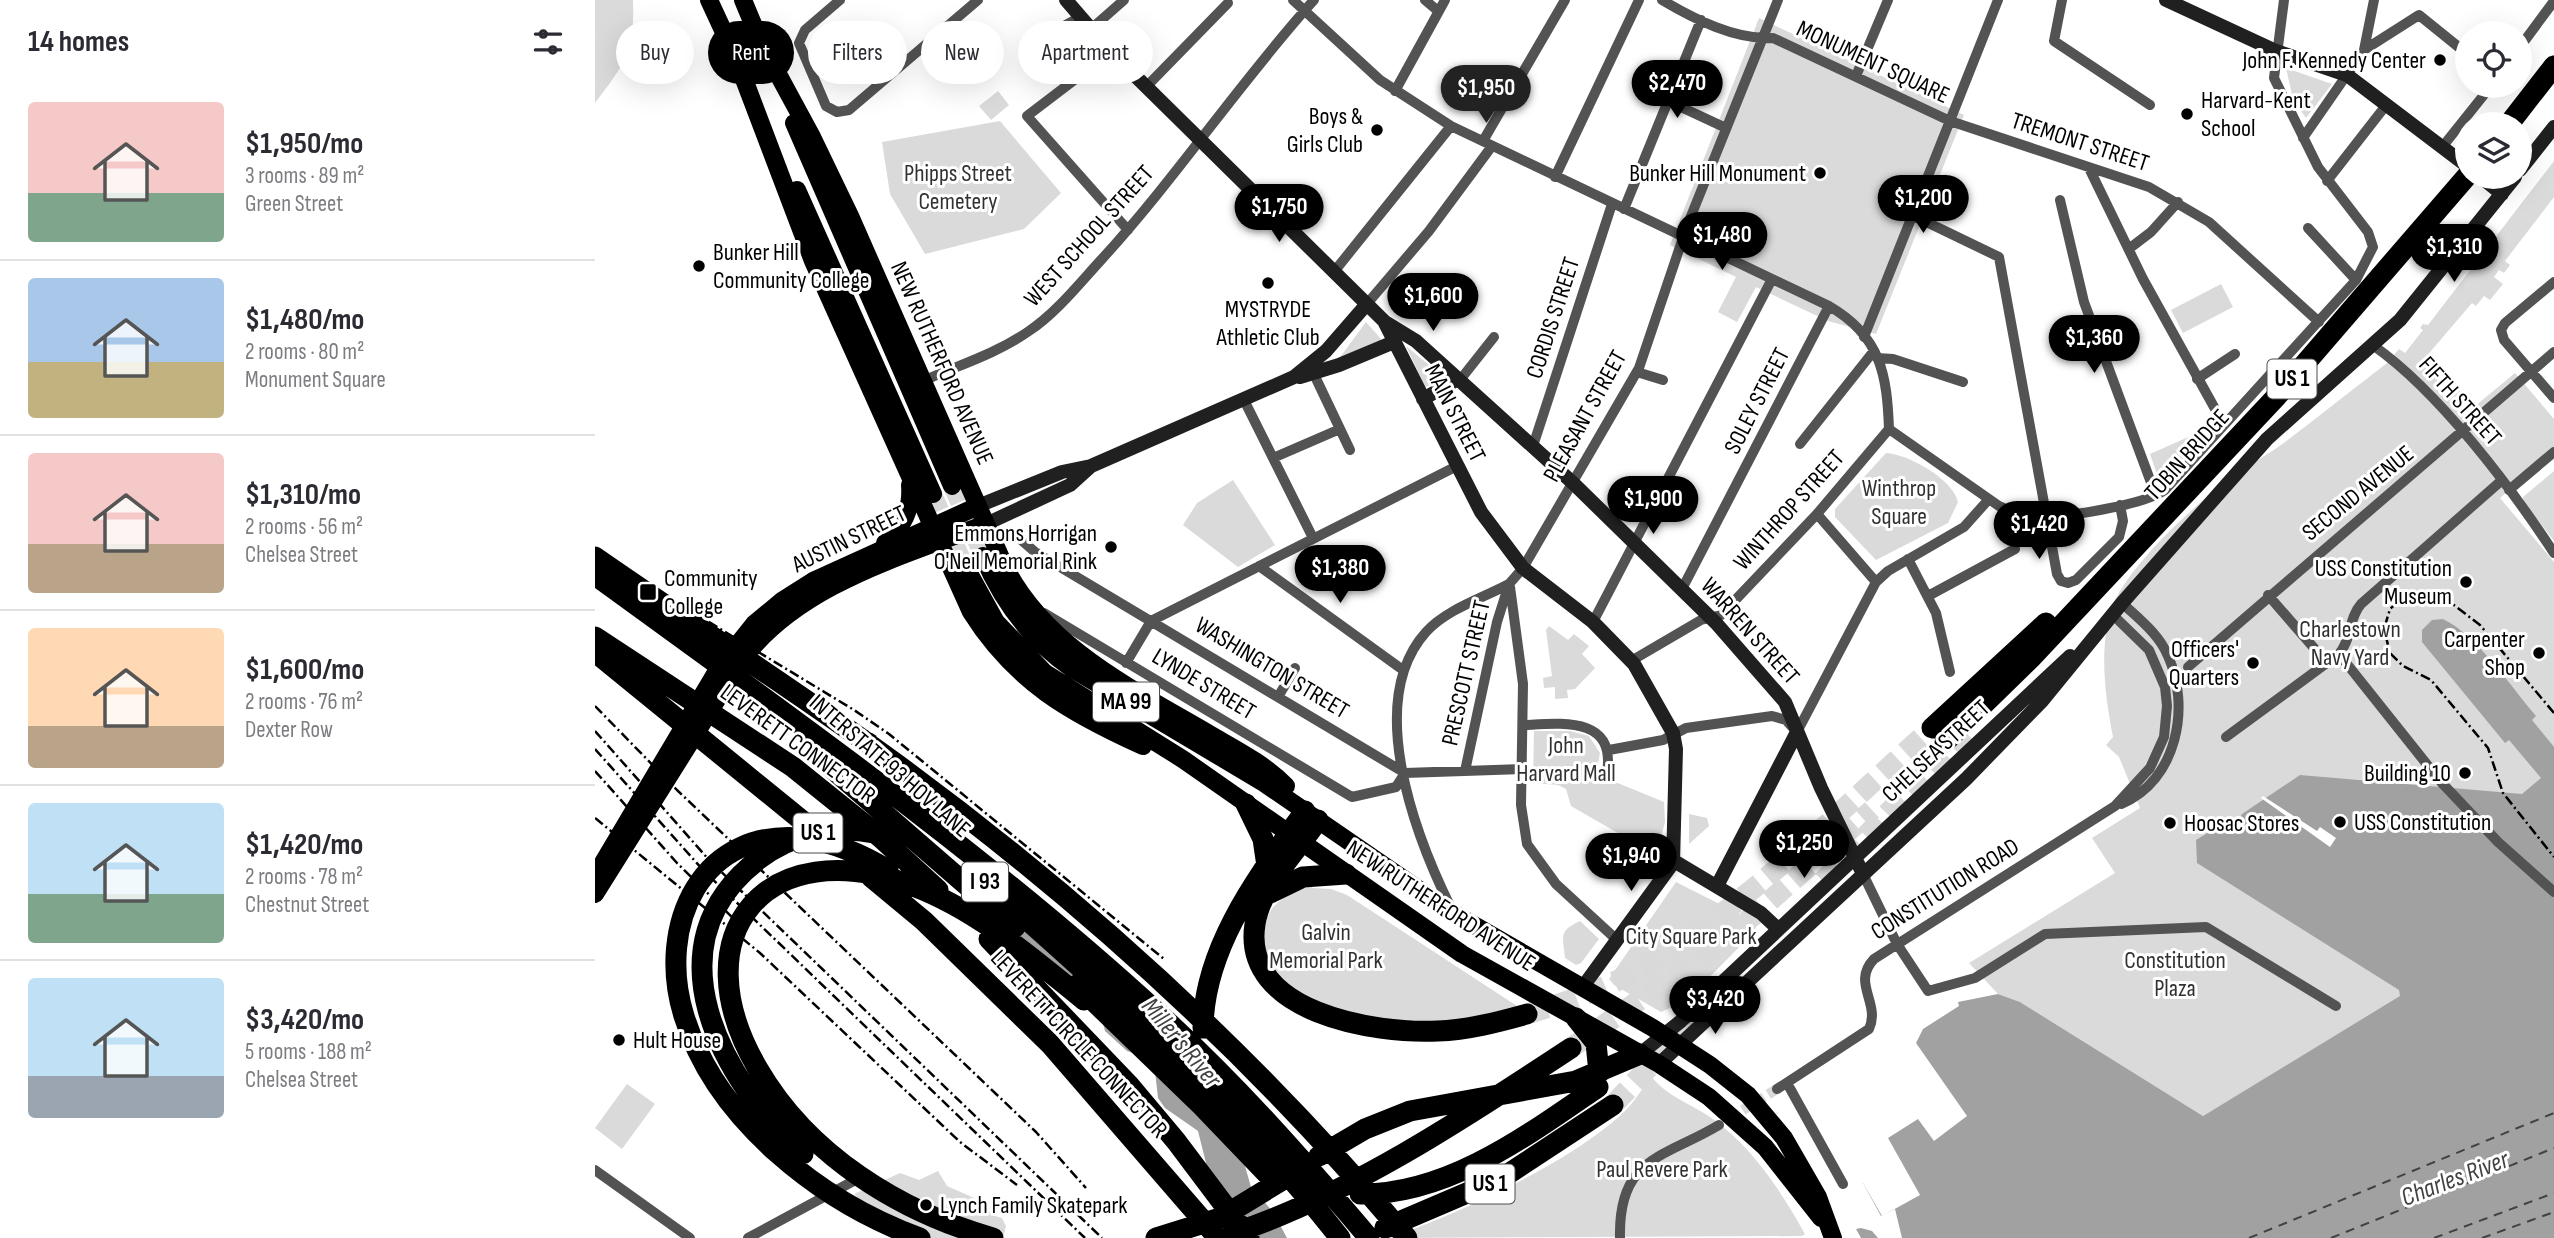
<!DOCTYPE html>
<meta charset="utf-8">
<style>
:root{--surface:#fff;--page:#f7f7f7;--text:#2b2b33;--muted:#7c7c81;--line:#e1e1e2;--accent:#000}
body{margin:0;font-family:"Sofia Sans Condensed",sans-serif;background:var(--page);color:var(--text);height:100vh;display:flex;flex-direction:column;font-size:26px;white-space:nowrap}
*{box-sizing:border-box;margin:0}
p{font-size:23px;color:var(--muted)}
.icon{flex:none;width:38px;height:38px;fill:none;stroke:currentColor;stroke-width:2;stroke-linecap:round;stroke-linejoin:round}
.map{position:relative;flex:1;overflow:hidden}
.panel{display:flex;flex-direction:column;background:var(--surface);width:595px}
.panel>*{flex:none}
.guide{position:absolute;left:21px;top:21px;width:665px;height:63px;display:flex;gap:14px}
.tools{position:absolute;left:1860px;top:21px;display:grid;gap:14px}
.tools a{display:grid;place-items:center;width:77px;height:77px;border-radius:50%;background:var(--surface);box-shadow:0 7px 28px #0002;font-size:35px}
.price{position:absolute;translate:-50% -60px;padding:0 16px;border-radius:24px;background:var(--accent);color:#fff;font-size:23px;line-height:46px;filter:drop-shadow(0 2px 4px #0008)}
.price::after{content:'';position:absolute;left:50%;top:42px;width:21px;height:16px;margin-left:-10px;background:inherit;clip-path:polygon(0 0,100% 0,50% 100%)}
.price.current{background:#222;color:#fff}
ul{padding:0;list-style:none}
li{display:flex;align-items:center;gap:21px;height:175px;padding:0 28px}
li+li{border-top:2px solid var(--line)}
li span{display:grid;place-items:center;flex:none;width:196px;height:140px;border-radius:7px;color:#555}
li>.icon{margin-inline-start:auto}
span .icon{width:84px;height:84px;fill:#fffc;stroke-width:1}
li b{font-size:30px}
h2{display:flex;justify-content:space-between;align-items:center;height:84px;padding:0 28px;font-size:30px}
.chip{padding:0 24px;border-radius:32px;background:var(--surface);box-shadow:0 7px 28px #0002;font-size:24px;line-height:63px}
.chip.current{background:var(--accent);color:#fff}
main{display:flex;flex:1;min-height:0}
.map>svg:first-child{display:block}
.green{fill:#dadada}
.water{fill:#a1a1a1}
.pier{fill:#fff}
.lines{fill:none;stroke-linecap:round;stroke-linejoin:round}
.ferry{stroke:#424242;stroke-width:2;stroke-dasharray:9 7;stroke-linecap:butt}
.street-tunnel{stroke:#d9d9d9;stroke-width:10;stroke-dasharray:10 5;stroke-linecap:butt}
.primary-tunnel{stroke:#d9d9d9;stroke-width:18;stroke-dasharray:18 9;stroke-linecap:butt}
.highway-tunnel{stroke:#d9d9d9;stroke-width:21;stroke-dasharray:21 10;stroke-linecap:butt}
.street{stroke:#535353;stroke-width:10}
.secondary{stroke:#202020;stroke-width:14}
.primary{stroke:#000;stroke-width:18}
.highway{stroke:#000;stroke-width:21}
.rail{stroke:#000;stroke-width:2.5;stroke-dasharray:10 3.5 2 3.5;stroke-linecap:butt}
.poi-dot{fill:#000;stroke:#fff;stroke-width:2.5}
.labels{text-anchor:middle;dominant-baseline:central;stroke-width:6;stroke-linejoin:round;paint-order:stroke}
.shield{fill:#fff;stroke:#4c4c4c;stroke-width:2}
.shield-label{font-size:23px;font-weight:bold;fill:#000}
.poi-label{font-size:24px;fill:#000;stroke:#fff;text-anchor:end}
.street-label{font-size:24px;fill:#000;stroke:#fff}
.park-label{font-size:24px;fill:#313131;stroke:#fff}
.water-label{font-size:26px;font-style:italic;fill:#424242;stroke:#fff}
</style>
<main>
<section class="panel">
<h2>14 homes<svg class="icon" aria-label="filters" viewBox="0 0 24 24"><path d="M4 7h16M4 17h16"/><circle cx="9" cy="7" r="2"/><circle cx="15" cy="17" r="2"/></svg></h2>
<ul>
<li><span style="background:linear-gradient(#f6c9c9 65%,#7fa58c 0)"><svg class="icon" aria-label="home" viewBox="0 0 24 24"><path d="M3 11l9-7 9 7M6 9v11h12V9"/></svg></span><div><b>$1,950/mo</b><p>3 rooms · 89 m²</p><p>Green Street</p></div></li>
<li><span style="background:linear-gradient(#a9c7e8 60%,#c2b280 0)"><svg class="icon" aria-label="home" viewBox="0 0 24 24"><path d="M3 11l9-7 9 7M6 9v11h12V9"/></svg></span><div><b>$1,480/mo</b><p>2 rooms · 80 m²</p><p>Monument Square</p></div></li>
<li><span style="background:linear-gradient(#f6c9c9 65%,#b9a48a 0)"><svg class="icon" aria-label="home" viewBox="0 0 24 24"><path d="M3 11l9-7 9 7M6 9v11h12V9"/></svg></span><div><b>$1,310/mo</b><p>2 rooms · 56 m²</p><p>Chelsea Street</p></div></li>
<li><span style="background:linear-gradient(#ffd9b3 70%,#b9a48a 0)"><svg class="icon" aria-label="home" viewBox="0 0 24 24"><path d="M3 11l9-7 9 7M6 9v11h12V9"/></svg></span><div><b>$1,600/mo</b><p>2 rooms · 76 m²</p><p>Dexter Row</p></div></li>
<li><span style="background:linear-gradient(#bfe0f5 65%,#7fa58c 0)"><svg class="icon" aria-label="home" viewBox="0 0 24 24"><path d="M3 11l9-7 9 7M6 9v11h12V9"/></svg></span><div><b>$1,420/mo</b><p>2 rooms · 78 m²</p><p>Chestnut Street</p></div></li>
<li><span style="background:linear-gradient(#bfe0f5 70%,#9aa5b1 0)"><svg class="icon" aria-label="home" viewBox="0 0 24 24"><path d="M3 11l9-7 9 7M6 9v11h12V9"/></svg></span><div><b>$3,420/mo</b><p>5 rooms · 188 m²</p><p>Chelsea Street</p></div></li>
</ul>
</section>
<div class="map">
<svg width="1959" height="1238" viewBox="0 0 1959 1238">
<rect width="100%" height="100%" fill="#fff"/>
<path class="green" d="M0,0H38C40,52 30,63 0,103Z
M1164,18L1369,115L1281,334L1233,321L1161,287L1142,322L1123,312L1141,277L1075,245Z
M1691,68L1737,84L1711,118L1698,99Z
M403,91L414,105L396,120L384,106Z
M405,121L466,193L429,229L330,254L295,194L287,142Z
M1959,161V197L1910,261L1915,265L1909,273L1904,270L1899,277L1908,284L1895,300L1889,296L1881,306L1877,303L1824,365L1850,373L1879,407L1920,373L1959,419V452L1905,498L1959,562V969L1805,989V997L1608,1116L1425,1002L1403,994L1374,963L1520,873L1497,838L1545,808L1524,757L1511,745L1518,737C1510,695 1504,651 1516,610C1528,571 1599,505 1633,480C1650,467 1669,457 1686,445C1722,418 1757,390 1792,363L1804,349L1810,353L1828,330L1825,328L1828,324L1833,325Z
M1626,284L1638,307L1588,333L1576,310Z
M771,322L786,339L785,342L743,360Z
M811,346L845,374V382L830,387Z
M1618,426L1565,483L1555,454Z
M1291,453C1313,454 1358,479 1363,502L1353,523L1281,560L1240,517V509Z
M1959,471V541L1929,502L1928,497Z
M638,480L680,545L643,567L588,525L602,503Z
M954,626L973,640L979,634L994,646L987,654L1000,668L980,689L972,690L973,698L960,699V687L949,688L948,678L957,676L951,630Z
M939,731H975L994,736L1005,753L1001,774L1069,802L1070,822L1061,855L976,806L971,789L963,785L938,783Z
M1094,814L1112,818L1114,826L1094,844Z
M1081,882L1158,921L1161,930L1091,1001L1066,1012L1019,985L1014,979Z
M716,883L717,888L736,889L752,895L922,1006C913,1012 902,1013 892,1015C832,1031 679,1024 670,944C666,905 686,899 716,883Z
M985,921L1004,939L986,963L981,965L970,958C968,936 963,931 985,921Z
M1056,1076C1072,1097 1097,1104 1118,1119C1158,1148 1187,1192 1211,1236L794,1238C864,1214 977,1162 1030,1111C1040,1101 1048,1088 1056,1076Z
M32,1084L60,1104L27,1149L0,1128Z
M343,1171L352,1186L386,1201L397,1215L407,1218L411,1226L408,1238H307L259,1194L305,1173L324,1180Z"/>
<path class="water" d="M1848,619C1882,635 1916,687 1941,716L1937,720L1959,747V1238H1206L1257,1213L1268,1183L1287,1216L1325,1195L1293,1138L1323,1119L1339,1141L1372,1116L1321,1043L1328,1029L1364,1006L1363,1002L1403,994L1425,1002L1608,1116L1805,996L1804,990L1602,863L1601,840L1622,827L1634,833L1647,814L1705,775L1927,794L1946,778L1914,740L1910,743L1827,642V630L1837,620Z
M414,906L642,1138L656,1187L678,1212L692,1238H653L612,1167L603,1131L570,1108L563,1098L560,1071L544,1055L532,1051L510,1031L507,1019L432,953L411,909Z"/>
<path class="pier" d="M1668,796L1722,831L1725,827L1741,838L1735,847L1666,798Z
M1268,1183L1286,1216L1300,1209L1307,1238H1283L1277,1231L1266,1228L1261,1229L1266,1238H1203L1252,1211L1257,1213L1256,1206L1264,1185Z"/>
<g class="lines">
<path class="ferry" d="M1654,1238L1959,1113
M1736,1238L1959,1148
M1839,1238L1959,1193
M1887,1238L1959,1212"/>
<path class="street-tunnel" d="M1135,1118L1182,1089"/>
<path class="primary-tunnel" d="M357,486L388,556
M338,494L369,564"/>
<path class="highway-tunnel" d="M1228,881L1370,732
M932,1014C969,1003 1007,990 1041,971C1148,911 1246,809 1337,728
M976,1048L1132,939L1277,810
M1018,1105L1130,987"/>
<path class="street" d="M245,0L210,30L204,43L231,106L242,112L254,110L383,0
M698,0L785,80L856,126L1234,306C1286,336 1292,375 1294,429L1222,514L1126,615L1106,620L1036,661
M830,0L843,11
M1067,0C1099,19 1140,40 1178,38L1355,121L1554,187L1614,222L1724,322
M1467,0L1459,41L1555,105
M496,29L529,0
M1925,47L1959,1
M429,48L485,17
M1769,50L1779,0
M516,52L432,116L533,230
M1261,76L1293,0
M551,87L633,3
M800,91L850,0
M1073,101L1131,128
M1708,138L1769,50L1824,15L1871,53
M888,141L970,0
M1848,146L1896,86
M1494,168L1548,279L1629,425
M960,177L1044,0
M1732,181L1792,104
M1465,200L1489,302L1561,496
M1029,209L1106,20
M1319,216L1404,257L1462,574L1466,581L1473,583L1481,580L1524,537L1528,521L1525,505
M1713,228L1761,280
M1535,248L1556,232L1583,202
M738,273L856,126
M1959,282L1910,323L1906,330L1909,340L1959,398
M771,305L834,231L897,146
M1269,337L1403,0
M1779,346C1844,392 1915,486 1959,553
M1282,358L1298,359L1368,382
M716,368L755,450
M1042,372L1068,380
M1602,379L1640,354
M865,380L899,337
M328,381C364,365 401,354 434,331C461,313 484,284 506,260C582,177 644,83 719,0
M649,400L718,538
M1294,429L1404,506C1416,512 1428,516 1441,517C1468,518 1549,505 1570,490L1761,280L1778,247L1773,232L1723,167L1679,78L1689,0
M1205,444L1278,352
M938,446L1017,204
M678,458L745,429
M1914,490L1959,452
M1222,514L1281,582
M423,537L440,552L810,773L928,769
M1313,559L1341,613L1355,672
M664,566L808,670
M915,587L928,684L926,805L932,844L961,884L1022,940
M1087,589L1234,306
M1673,595L1732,663
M1333,596L1420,549
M449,613L757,797L801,787L810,773
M998,622L1177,279
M1744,654L1846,782L1903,842L1959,892
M531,663L556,621L862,466
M1593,667L1959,352
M683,697L700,668
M930,725C969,723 1021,717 1012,773
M1631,737L1744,654C1757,639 1753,619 1766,604L1906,481
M1014,750L1068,740L1091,728L1177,716L1191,720L1202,732L1281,582L1293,571L1369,527L1394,499
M870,771L902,622L914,584L928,568L1044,368L1092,226L1183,0
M1526,804C1582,781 1596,707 1573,656C1564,634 1544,619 1527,603
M1268,874L1302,944L1333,991L1380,978L1450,934L1611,927L1741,1006
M856,908C820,835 769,701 831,632C852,609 888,598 914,584
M1192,1083L1248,1184
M1182,1089L1274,1029C1286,1003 1256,983 1279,959L1520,806L1555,768L1569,737L1572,706L1570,687L1554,650L1518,615
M0,1170L95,1238
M153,1238L264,1178
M1025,1238C1023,1157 1069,1158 1124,1125"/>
<path class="secondary" d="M471,0L516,52L789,321L886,512L928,568L998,622L1039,664L1078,733L1081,749L1078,863L987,988
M1571,0L1681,51L1752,75L1872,166
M1925,170L1959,127
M1886,177L1907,194
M790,322L821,341L978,483L1121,623L1190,702L1226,788L1268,874
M705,377L744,365L799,342
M828,399L863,379
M383,506L467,472L496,466L699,377L731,351L771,305
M391,524L475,485L496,466
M1079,861L1166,913L1182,928
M1122,886L1202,732
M1045,1054L1086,1021L1475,656
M1064,1064L1371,779L1447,701L1527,603L1672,439L1805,320L1920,177"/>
<path class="primary" d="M114,0L145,67
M148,0L168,48
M164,39L216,135L255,216L409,565C451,649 540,690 616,735C642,750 671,765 691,786
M141,58L218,261L376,612C420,682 475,713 548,746
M199,123L357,486
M202,190L338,494
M290,543C308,527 317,510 315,485
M388,556C407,601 435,639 476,668L669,783L858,913L1058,1028L1115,1065L1153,1095L1189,1138L1223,1197L1238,1238
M369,564L401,622L450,673L589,760L867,954L1064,1064L1114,1097L1170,1147L1226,1218
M0,876L123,669L159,624L188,600L218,581L383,506
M0,894L145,663C201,585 306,557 391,524"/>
<path class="highway" d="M1914,124L1959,66
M0,557C99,626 202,691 300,763C490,902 660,1057 812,1238
M0,575C192,715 389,853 564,1014C640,1083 708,1160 774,1238
M0,637L198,767L285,837L343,890
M0,652L232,841
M1337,728L1451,623
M1350,742L1436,658L1682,396L1872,176
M217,751L420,927
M651,804L668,839L672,866
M723,820C702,851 666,886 660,924C646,1013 780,1034 843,1031C873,1030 903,1022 932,1014
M293,870C269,856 242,843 214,839C106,824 61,926 89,1016C121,1120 226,1202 325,1238
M276,877L329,921L455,1044L623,1238
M675,893L708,877L751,874
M412,902C530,1006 648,1114 745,1238
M394,939L534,1085L581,1141L654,1238
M482,985L607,1106L677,1179
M981,1018L1001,1043L1004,1073
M608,1028C609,946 665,874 710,811
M208,1154C126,1080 52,944 164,859C196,834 239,825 279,833
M724,1156L770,1129L815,1111L981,1081L1045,1054
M765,1194C853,1195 933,1135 1003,1087
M790,1228L907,1178L1018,1105
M638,1233C751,1197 876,1114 976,1048
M398,1238C305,1212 213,1155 163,1069C84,935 171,830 318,886C382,910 436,957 489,1000
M561,1238L625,1218L694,1176"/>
<path class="rail" d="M0,553L259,710L294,734L569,959
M0,566L281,737
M0,706L82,790L441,1132L491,1188
M1959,713L1885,625L1851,599L1835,593H1820L1806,599L1795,609L1789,629L1795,653L1808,666L1836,680L1893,748L1908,793L1959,857
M0,731L115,861L507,1238
M0,749L108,870L490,1238
M0,771L82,863L143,923
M0,818L165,953L365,1142L422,1185"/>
</g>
<g class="poi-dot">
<circle cx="1845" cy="60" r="7"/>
<circle cx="1592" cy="114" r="7"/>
<circle cx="782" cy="130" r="7"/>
<circle cx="1225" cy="173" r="7"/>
<circle cx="104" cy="266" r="7"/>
<circle cx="673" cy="283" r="7"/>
<circle cx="516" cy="547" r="7"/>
<circle cx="1871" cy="582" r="7"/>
<rect x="44" y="583" width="18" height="18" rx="3.5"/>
<circle cx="1944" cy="653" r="7"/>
<circle cx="1658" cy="663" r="7"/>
<circle cx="1870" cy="773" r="7"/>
<circle cx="1745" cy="822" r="7"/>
<circle cx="1575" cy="823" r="7"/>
<circle cx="24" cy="1040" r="7"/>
<circle cx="331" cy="1205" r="7"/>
</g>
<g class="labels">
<g class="shield">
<rect x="1672.5" y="359.5" width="49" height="39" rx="5"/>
<rect x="498" y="682.5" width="66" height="39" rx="5"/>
<rect x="198.5" y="813.5" width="49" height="39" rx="5"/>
<rect x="367" y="862.5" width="46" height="39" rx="5"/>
<rect x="870.5" y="1164.5" width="49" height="39" rx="5"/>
</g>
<g class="shield-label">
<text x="1697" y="379">US 1</text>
<text x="531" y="702">MA 99</text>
<text x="223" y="833">US 1</text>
<text x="390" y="882">I 93</text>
<text x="895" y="1184">US 1</text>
</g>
<g class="poi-label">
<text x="1831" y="60">John F. Kennedy Center</text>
<text x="1606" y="100" text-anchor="start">Harvard-Kent<tspan x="1606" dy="28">School</tspan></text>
<text x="768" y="116">Boys &amp;<tspan x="768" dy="28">Girls Club</tspan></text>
<text x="1211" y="173">Bunker Hill Monument</text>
<text x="118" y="252" text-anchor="start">Bunker Hill<tspan x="118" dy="28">Community College</tspan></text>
<text x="673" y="309" text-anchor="middle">MYSTRYDE<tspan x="673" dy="28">Athletic Club</tspan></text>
<text x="502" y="533">Emmons Horrigan<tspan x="502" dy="28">O'Neil Memorial Rink</tspan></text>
<text x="1857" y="568">USS Constitution<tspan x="1857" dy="28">Museum</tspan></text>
<text x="69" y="578" text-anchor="start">Community<tspan x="69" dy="28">College</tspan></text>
<text x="1930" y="639">Carpenter<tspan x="1930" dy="28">Shop</tspan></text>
<text x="1644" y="649">Officers'<tspan x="1644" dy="28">Quarters</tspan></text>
<text x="1856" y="773">Building 10</text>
<text x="1759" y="822" text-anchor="start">USS Constitution</text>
<text x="1589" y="823" text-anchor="start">Hoosac Stores</text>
<text x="38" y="1040" text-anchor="start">Hult House</text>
<text x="345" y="1205" text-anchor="start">Lynch Family Skatepark</text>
</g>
<g class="street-label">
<text transform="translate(1278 62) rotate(25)">MONUMENT SQUARE</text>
<text transform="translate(1485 142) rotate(18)">TREMONT STREET</text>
<text transform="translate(494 236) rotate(-48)">WEST SCHOOL STREET</text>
<text transform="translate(958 318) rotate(-72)">CORDIS STREET</text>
<text transform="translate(347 363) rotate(66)">NEW RUTHERFORD AVENUE</text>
<text transform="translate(1162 401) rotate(-63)">SOLEY STREET</text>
<text transform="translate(1865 401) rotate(48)">FIFTH STREET</text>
<text transform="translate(860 413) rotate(63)">MAIN STREET</text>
<text transform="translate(990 416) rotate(-61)">PLEASANT STREET</text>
<text transform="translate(1592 455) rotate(-48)">TOBIN BRIDGE</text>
<text transform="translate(1763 493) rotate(-39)">SECOND AVENUE</text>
<text transform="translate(1194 510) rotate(-48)">WINTHROP STREET</text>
<text transform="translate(254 539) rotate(-26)">AUSTIN STREET</text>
<text transform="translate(1155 631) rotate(48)">WARREN STREET</text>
<text transform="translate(677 668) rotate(31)">WASHINGTON STREET</text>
<text transform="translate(871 673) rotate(-77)">PRESCOTT STREET</text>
<text transform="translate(609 684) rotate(31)">LYNDE STREET</text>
<text transform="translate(203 744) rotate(36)">LEVERETT CONNECTOR</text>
<text transform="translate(1341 751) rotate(-43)">CHELSEA STREET</text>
<text transform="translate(295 766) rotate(41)">INTERSTATE 93 HOV LANE</text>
<text transform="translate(1350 889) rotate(-32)">CONSTITUTION ROAD</text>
<text transform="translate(846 906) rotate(33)">NEW RUTHERFORD AVENUE</text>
<text transform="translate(484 1044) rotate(47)">LEVERETT CIRCLE CONNECTOR</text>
</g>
<g class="park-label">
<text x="363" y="173">Phipps Street<tspan x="363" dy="28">Cemetery</tspan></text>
<text x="1304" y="488">Winthrop<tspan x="1304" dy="28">Square</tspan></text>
<text x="1755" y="629">Charlestown<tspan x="1755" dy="28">Navy Yard</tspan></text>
<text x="971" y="745">John<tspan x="971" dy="28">Harvard Mall</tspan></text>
<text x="731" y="932">Galvin<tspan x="731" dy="28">Memorial Park</tspan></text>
<text x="1096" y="936">City Square Park</text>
<text x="1580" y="960">Constitution<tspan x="1580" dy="28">Plaza</tspan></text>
<text x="1067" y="1169">Paul Revere Park</text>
</g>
<g class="water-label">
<text transform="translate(586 1043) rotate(50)">Miller's River</text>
<text transform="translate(1860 1179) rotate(-21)">Charles River</text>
</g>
</g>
</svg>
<div class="tools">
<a><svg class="icon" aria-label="locate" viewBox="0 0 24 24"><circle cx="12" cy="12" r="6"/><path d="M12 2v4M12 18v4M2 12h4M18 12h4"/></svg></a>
<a><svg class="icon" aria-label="layers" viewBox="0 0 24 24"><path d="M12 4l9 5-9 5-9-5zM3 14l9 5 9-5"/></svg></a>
</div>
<b class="price" style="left:1082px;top:120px">$2,470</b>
<b class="price current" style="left:891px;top:125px">$1,950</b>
<b class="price" style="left:1328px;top:235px">$1,200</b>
<b class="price" style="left:684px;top:244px">$1,750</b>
<b class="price" style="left:1127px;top:272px">$1,480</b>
<b class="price" style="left:1859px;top:284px">$1,310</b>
<b class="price" style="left:838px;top:333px">$1,600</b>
<b class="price" style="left:1499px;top:375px">$1,360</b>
<b class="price" style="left:1058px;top:536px">$1,900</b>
<b class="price" style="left:1444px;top:561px">$1,420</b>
<b class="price" style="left:745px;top:605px">$1,380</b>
<b class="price" style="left:1209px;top:880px">$1,250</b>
<b class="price" style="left:1036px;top:893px">$1,940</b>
<b class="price" style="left:1120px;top:1036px">$3,420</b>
<div class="guide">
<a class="chip">Buy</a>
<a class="chip current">Rent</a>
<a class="chip">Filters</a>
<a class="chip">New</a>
<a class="chip">Apartment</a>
</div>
</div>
</main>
